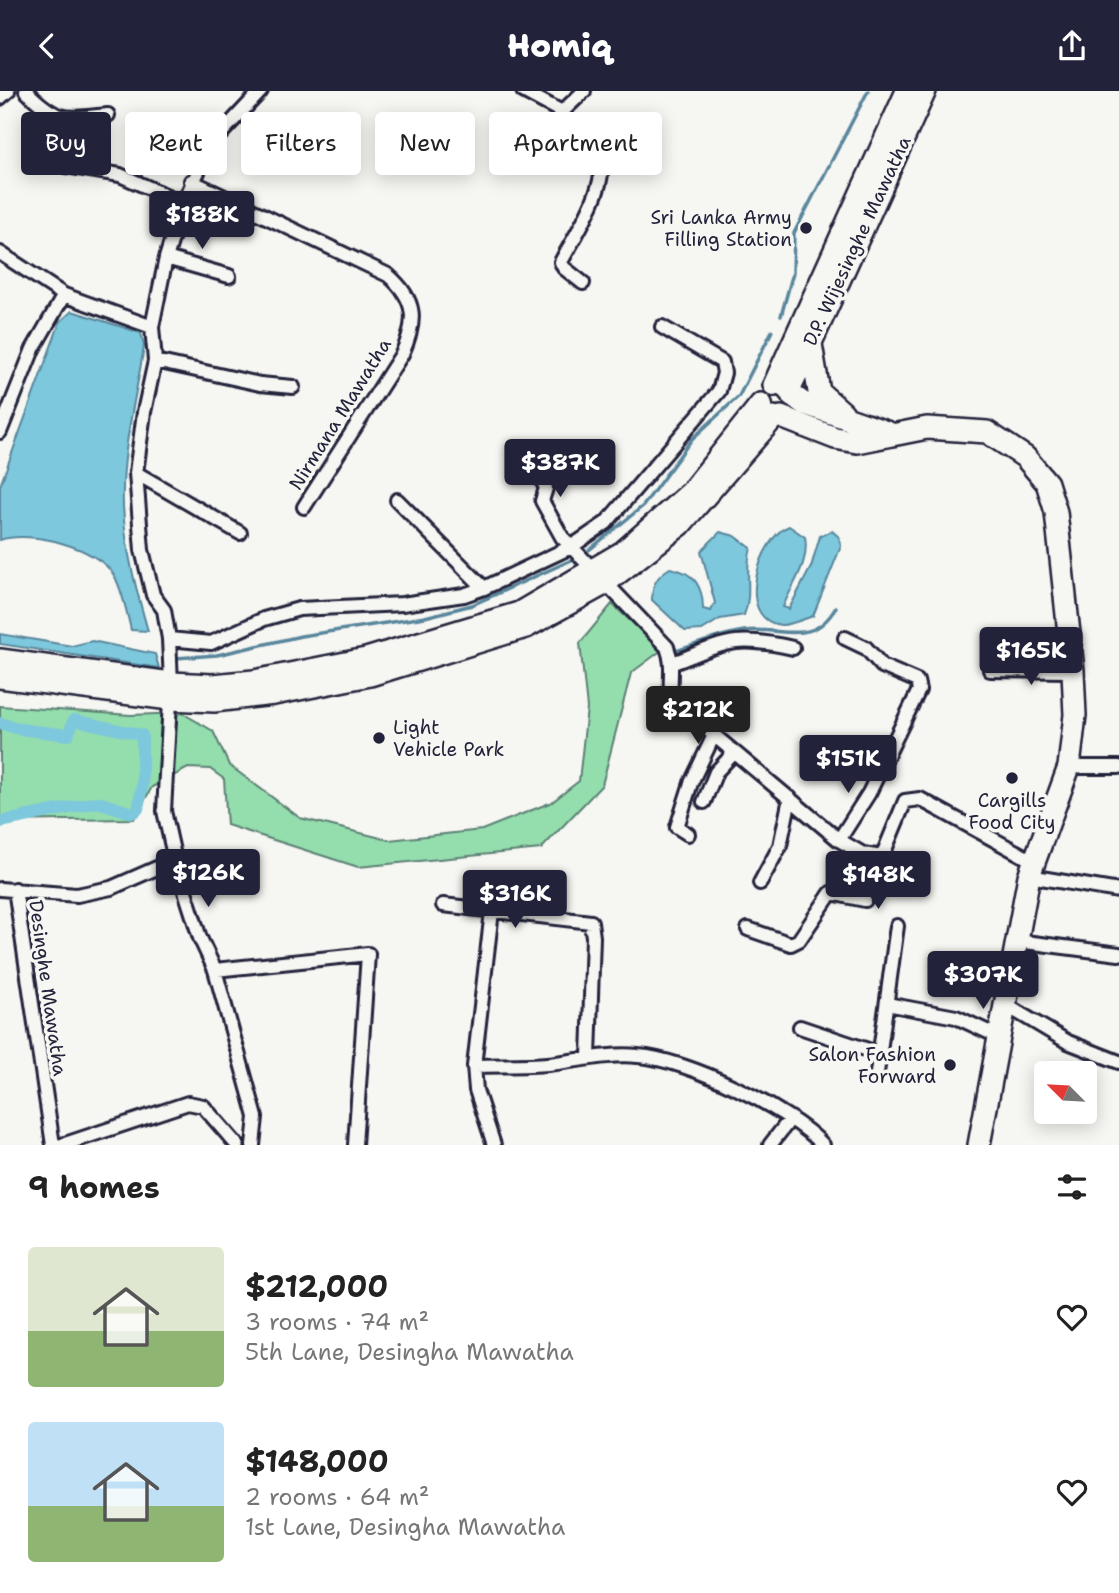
<!DOCTYPE html>
<meta charset="utf-8">
<style>
:root{--surface:#fff;--page:#f2f2f2;--text:#222;--muted:#767676;--accent:#22223b}
body{margin:0;font-family:"Shantell Sans",sans-serif;background:var(--page);color:var(--text);height:100vh;display:flex;flex-direction:column;font-size:26px;white-space:nowrap}
*{box-sizing:border-box;margin:0}
p{font-size:23px;color:var(--muted)}
.icon{flex:none;width:38px;height:38px;fill:none;stroke:currentColor;stroke-width:2;stroke-linecap:round;stroke-linejoin:round}
.map{position:relative;height:1054px;overflow:hidden}
.sheet{display:flex;flex-direction:column;background:var(--surface);flex:1}
.sheet>*{flex:none}
.top-card{position:absolute;left:21px;top:21px;width:700px;height:63px;display:flex;gap:14px}
.needle{width:46px;rotate:294deg}
.controls{position:absolute;left:1034px;top:970px;display:grid;gap:14px}
.controls a{display:grid;place-items:center;width:63px;height:63px;border-radius:7px;background:var(--surface);box-shadow:0 4px 18px #0003;font-size:35px}
.price{position:absolute;translate:-50% -60px;padding:0 16px;border-radius:7px;background:var(--accent);color:#fff;font-size:23px;line-height:46px;filter:drop-shadow(0 2px 4px #0008)}
.price::after{content:'';position:absolute;left:50%;top:42px;width:21px;height:16px;margin-left:-10px;background:inherit;clip-path:polygon(0 0,100% 0,50% 100%)}
.price.selected{background:#222;color:#fff}
ul{padding:0;list-style:none}
li{display:flex;align-items:center;gap:21px;height:175px;padding:0 28px}
li span{display:grid;place-items:center;flex:none;width:196px;height:140px;border-radius:7px;color:#555}
li>.icon{margin-inline-start:auto}
span .icon{width:84px;height:84px;fill:#fffc;stroke-width:1}
li b{font-size:30px}
h2{display:flex;justify-content:space-between;align-items:center;height:84px;padding:0 28px;font-size:30px}
.chip{padding:0 24px;border-radius:7px;background:var(--surface);box-shadow:0 4px 18px #0003;font-size:24px;line-height:63px}
.chip.selected{background:var(--accent);color:#fff}
header{display:flex;justify-content:space-between;align-items:center;height:91px;padding:0 28px;background:var(--accent);color:#fff;font-size:32px;font-weight:800}
.map>svg:first-child{display:block}
.green{fill:#94ddad;stroke:#5b8074;stroke-width:2}
.water{fill:#7dc8dc;stroke:#59869c;stroke-width:2}
.lines{fill:none;stroke-linecap:round;stroke-linejoin:round}
.stream{stroke:#59869c;stroke-width:3.5}
.canal{stroke:#7dc8dc;stroke-width:12}
.street-casing{stroke:#22223b;stroke-width:18}
.primary-casing{stroke:#22223b;stroke-width:26}
.street{stroke:#f6f6f2;stroke-width:12}
.primary{stroke:#f6f6f2;stroke-width:21}
.poi-dot{fill:#22223b;stroke:#f6f6f2;stroke-width:2.5}
.labels{text-anchor:middle;dominant-baseline:central;stroke-width:7;stroke-linejoin:round;paint-order:stroke}
.poi-label{font-size:19px;fill:#22223b;stroke:#f6f6f2;text-anchor:end}
.street-label{font-size:19px;fill:#22223b;stroke:#f6f6f2}
</style>
<header><svg class="icon" aria-label="back" viewBox="0 0 24 24"><path d="M15 5l-7 7 7 7"/></svg>Homiq<svg class="icon" aria-label="share" viewBox="0 0 24 24"><path d="M12 15V3M7 8l5-5 5 5M5 13v7h14v-7"/></svg></header>
<div class="map">
<svg width="1119" height="1054" viewBox="0 0 1119 1054">
<rect width="100%" height="100%" fill="#f6f6f2"/>
<filter id="ink" filterUnits="userSpaceOnUse"><feTurbulence type="fractalNoise" baseFrequency=".0143" numOctaves="2"/><feDisplacementMap in="SourceGraphic" scale="14" xChannelSelector="R" yChannelSelector="G"/><feConvolveMatrix kernelMatrix="1 2 1 2 8 2 1 2 1" color-interpolation-filters="sRGB"/></filter>
<g filter="url(#ink)">
<path class="green" d="M612,513L662,559L631,582L602,694L541,758L358,776L227,734L224,688L210,678L188,677L152,696L134,728L0,730V615L131,624L182,622L213,640L229,674L300,727L389,749L482,739L552,711L579,690L587,617L580,552Z"/>
<path class="water" d="M72,220L141,242L144,255C136,307 121,361 123,414C125,458 136,498 148,540L131,539C127,522 123,502 115,486C99,456 31,439 0,449V395L60,231Z
M789,435L805,446C810,472 792,493 783,516L789,518L811,476L820,445L832,440L839,446L841,455L813,525C804,528 791,534 781,534C734,529 759,446 789,435Z
M720,441L735,445L751,457C744,480 753,503 744,524L720,528L702,539L685,540L652,509C652,493 657,485 670,477C694,481 703,495 703,518L711,520L715,512L701,460Z
M0,543L72,555L92,550L155,563L159,577L0,553Z"/>
<g class="lines">
<path class="stream" d="M781,225L793,182L794,142L868,0
M589,459L643,415L692,348L739,305L772,240
M676,560C698,553 722,543 744,540C782,535 813,557 836,516
M176,567L217,564L301,545L425,526L472,514L576,467"/>
<path class="canal" d="M0,632L19,638L68,644L74,629L142,644V695L138,718L132,722L98,711L0,731"/>
<defs>
<path id="street" d="M26,0C58,32 65,28 108,24
M523,0L562,21
M0,7L8,0
M66,75L120,84L183,112
M191,90L388,184C417,209 417,230 402,263L304,416
M0,162L64,204L152,236
M166,167L229,185
M583,192L564,177L561,171C572,150 611,90 599,69C591,56 571,50 561,38L562,21L584,0
M155,270L260,293L293,296
M0,341L33,258L64,204
M534,375L546,397L542,410L562,446L667,556C675,577 668,589 672,609L839,749L863,763L882,766L905,710L920,708L1033,770
M136,382L240,442
M397,409L484,497
M169,548L211,552L264,528L299,518L402,513L464,504L484,497L571,456L606,432L719,300L724,282L722,271L662,236
M673,572C727,551 735,544 793,557
M990,579L1073,580
M1069,676H1119
M704,711L716,681L733,663
M688,743L677,736L691,692L713,646
M839,749L869,702L919,599L917,590L882,575L866,557L845,547
M1029,785L1119,800
M760,792L780,755L790,707
M0,798L77,804L111,797L175,769
M15,798L53,1054
M443,814L591,831L593,846L589,966
M492,820L474,975L476,999L494,1054
M748,838L791,853L799,849L831,802L865,809L882,766
M1017,850L1119,863
M215,879L368,863L355,1054
M887,913L956,926L997,945
M1004,913L1068,951L1119,971
M800,936L880,963
M474,975C498,974 524,975 548,973C578,970 608,962 638,965C687,968 790,1018 823,1054
M877,982L897,835
M62,1054L188,1012L203,1015L237,1054
M253,1054L256,1026L215,879L200,847L175,769L164,720L171,592L169,548L164,519L153,504L142,459L136,382L144,321L155,270L152,236L166,167L183,112L212,52L261,0
M770,1054L791,1027"/>
<path id="primary" d="M811,253L819,301L843,322
M774,294L907,0
M789,300L925,0
M792,304L803,312L889,342
M781,326L835,347L857,351L927,337L987,341L1025,366L1047,392L1056,421L1073,580L1075,624L1069,676L1029,785L979,1054
M0,569L171,592L213,594L254,590L366,568L519,522L623,461L691,401L761,313
M0,586L170,608L214,610L274,603L370,584L526,536L604,493L680,434L774,326"/>
</defs>
<use href="#street" class="street-casing"/>
<use href="#primary" class="primary-casing"/>
<use href="#street" class="street"/>
<use href="#primary" class="primary"/>
</g>
</g>
<g class="poi-dot">
<circle cx="806" cy="137" r="7"/>
<circle cx="379" cy="647" r="7"/>
<circle cx="1012" cy="687" r="7"/>
<circle cx="950" cy="974" r="7"/>
</g>
<g class="labels">
<g class="poi-label">
<text x="792" y="126">Sri Lanka Army<tspan x="792" dy="22">Filling Station</tspan></text>
<text x="393" y="636" text-anchor="start">Light<tspan x="393" dy="22">Vehicle Park</tspan></text>
<text x="1012" y="709" text-anchor="middle">Cargills<tspan x="1012" dy="22">Food City</tspan></text>
<text x="936" y="963">Salon Fashion<tspan x="936" dy="22">Forward</tspan></text>
</g>
<g class="street-label">
<text transform="translate(857 150) rotate(-65)">D.P. Wijesinghe Mawatha</text>
<text transform="translate(340 323) rotate(-58)">Nirmana Mawatha</text>
<text transform="translate(48 897) rotate(82)">Desinghe Mawatha</text>
</g>
</g>
</svg>
<div class="controls">
<a><svg class="needle" viewBox="-14 -14 28 28"><path d="M0-13l5 13h-10z" fill="#e53935"/><path d="M0 13l5-13h-10z" fill="#767676"/></svg></a>
</div>
<b class="price" style="left:202px;top:160px">$188K</b>
<b class="price" style="left:560px;top:408px">$387K</b>
<b class="price" style="left:1031px;top:596px">$165K</b>
<b class="price selected" style="left:698px;top:655px">$212K</b>
<b class="price" style="left:848px;top:704px">$151K</b>
<b class="price" style="left:208px;top:818px">$126K</b>
<b class="price" style="left:878px;top:820px">$148K</b>
<b class="price" style="left:515px;top:839px">$316K</b>
<b class="price" style="left:983px;top:920px">$307K</b>
<div class="top-card">
<a class="chip selected">Buy</a>
<a class="chip">Rent</a>
<a class="chip">Filters</a>
<a class="chip">New</a>
<a class="chip">Apartment</a>
</div>
</div>
<section class="sheet">
<h2>9 homes<svg class="icon" aria-label="filters" viewBox="0 0 24 24"><path d="M4 7h16M4 17h16"/><circle cx="9" cy="7" r="2"/><circle cx="15" cy="17" r="2"/></svg></h2>
<ul>
<li><span style="background:linear-gradient(#dfe7d0 60%,#8fb573 0)"><svg class="icon" aria-label="home" viewBox="0 0 24 24"><path d="M3 11l9-7 9 7M6 9v11h12V9"/></svg></span><div><b>$212,000</b><p>3 rooms · 74 m²</p><p>5th Lane, Desingha Mawatha</p></div><svg class="icon" aria-label="heart" viewBox="0 0 24 24"><path d="M12 20l-8-8c-3-5 5-10 8-4 3-6 11-1 8 4z"/></svg></li>
<li><span style="background:linear-gradient(#bfe0f5 60%,#8fb573 0)"><svg class="icon" aria-label="home" viewBox="0 0 24 24"><path d="M3 11l9-7 9 7M6 9v11h12V9"/></svg></span><div><b>$148,000</b><p>2 rooms · 64 m²</p><p>1st Lane, Desingha Mawatha</p></div><svg class="icon" aria-label="heart" viewBox="0 0 24 24"><path d="M12 20l-8-8c-3-5 5-10 8-4 3-6 11-1 8 4z"/></svg></li>
</ul>
</section>
